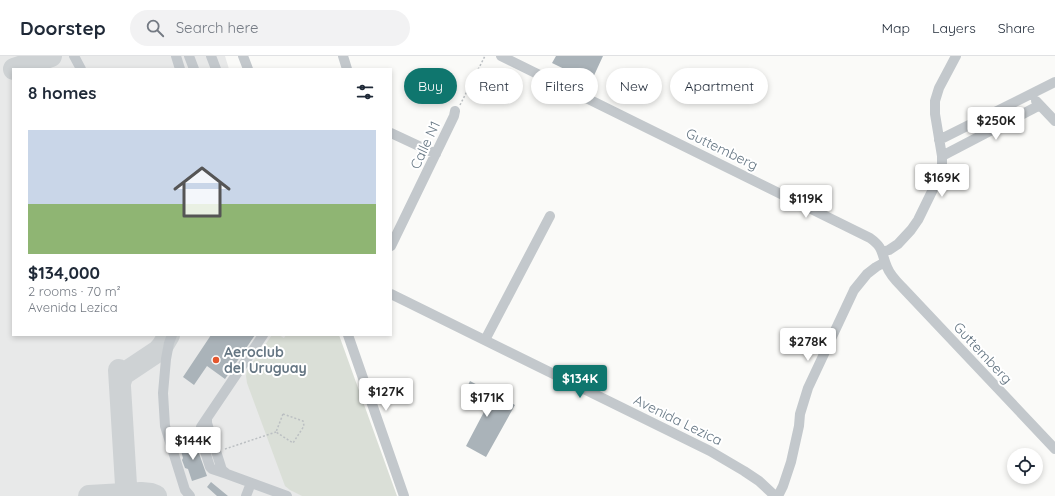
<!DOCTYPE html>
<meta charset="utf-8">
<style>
:root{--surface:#fff;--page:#f2f2f3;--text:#1f2937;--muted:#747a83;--line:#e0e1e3;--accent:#0f766e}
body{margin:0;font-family:Quicksand,sans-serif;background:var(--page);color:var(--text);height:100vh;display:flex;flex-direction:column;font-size:15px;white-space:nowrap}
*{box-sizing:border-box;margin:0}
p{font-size:13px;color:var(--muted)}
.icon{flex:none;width:22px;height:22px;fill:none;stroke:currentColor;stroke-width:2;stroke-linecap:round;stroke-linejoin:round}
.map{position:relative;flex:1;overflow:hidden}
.details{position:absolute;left:12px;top:12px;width:380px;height:268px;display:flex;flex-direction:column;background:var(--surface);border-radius:0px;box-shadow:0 2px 6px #0003}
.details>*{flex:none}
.guide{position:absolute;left:404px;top:12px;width:380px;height:36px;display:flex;gap:8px}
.controls{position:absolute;left:1007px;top:392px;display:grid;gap:8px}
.controls a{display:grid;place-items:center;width:36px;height:36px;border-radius:50%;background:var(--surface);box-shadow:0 2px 6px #0003;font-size:20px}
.price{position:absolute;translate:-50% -34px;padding:0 9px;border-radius:4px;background:#fff;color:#222;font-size:13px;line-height:26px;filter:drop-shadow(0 1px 2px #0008)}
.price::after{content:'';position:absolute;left:50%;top:24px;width:12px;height:9px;margin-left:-6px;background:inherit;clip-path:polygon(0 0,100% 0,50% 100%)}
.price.selected{background:var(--accent);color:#fff}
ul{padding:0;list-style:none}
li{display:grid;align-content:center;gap:8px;height:212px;padding:0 16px}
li+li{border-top:1px solid var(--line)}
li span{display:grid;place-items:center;height:124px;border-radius:0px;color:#555}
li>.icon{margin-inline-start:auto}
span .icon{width:72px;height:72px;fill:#fffc;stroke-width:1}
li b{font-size:17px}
h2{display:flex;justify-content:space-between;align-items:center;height:48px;padding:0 16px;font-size:17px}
.chip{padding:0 14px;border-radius:18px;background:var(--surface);box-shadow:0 2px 6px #0003;font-size:14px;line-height:36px}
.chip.selected{background:var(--accent);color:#fff}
header{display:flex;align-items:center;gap:24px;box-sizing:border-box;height:56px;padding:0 20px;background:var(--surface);border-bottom:1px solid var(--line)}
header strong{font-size:19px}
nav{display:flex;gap:22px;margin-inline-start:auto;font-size:14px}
.search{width:280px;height:36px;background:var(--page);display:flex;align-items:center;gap:10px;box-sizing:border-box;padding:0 14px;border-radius:22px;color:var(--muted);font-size:15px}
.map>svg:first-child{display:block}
.built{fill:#e8e9e9}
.green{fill:#dadfd7}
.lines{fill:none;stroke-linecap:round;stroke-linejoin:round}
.taxiway{stroke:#ced2d4;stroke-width:22}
.building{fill:#aab3b9}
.path{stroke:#bbbfc2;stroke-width:1.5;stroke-dasharray:2 2;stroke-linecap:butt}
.minor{stroke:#c3c8cc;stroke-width:10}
.poi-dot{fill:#e4572e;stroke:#fff;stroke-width:1.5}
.labels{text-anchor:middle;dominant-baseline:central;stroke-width:4;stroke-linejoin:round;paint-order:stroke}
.street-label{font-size:14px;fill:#657683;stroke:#fff}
.poi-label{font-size:14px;font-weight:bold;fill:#657683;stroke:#fff;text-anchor:start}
</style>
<header>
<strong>Doorstep</strong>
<div class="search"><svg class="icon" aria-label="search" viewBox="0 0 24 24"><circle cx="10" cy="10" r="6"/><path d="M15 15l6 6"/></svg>Search here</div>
<nav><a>Map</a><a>Layers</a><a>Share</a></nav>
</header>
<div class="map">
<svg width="1055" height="440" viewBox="0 0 1055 440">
<rect width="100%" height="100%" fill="#fafaf8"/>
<path class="built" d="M0,0H225L229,13H13V279H327L384,440H0Z"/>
<path class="green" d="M272,279H279L284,282L286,279H339L397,440H302L290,434L285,430L247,327L246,320L247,314Z"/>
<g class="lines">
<path class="taxiway" d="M14,13L51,0
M120,327L122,321L125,317L158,295L163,289L169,279
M118,438L124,435L126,429L119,314
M89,440L141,437L151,438L156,440"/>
</g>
<path class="building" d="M556,0H603L591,26L552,7Z
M211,279H255L225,323L207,310L194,329L183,321Z
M470,325L515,349L486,401L466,390L486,352L463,339Z
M195,386L207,420L192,425L188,413L185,412L182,404L183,402L180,391Z
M211,426L228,440H217L207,431Z"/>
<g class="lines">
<path class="path" d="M460,49L485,0
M283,358L303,365L304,370L293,387L276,376Z
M225,393L276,376"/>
<path class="minor" d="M74,0L81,13
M176,0L180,13
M189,0L194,13
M211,0L216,13
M243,0L248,13
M343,0L347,13
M501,0L870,182C884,192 881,197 887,211C890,219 896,225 902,231L1055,393
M1036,45L1055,65
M391,77L436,98
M939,84L1055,26
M942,100L1040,49
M391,190L454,60L455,55
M882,196L889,194L898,188L911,174L918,164L939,121L942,109V100L935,58V45L939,32L956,0
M391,238L710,395L744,415L759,425L775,440
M172,279L169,287L166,303L163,337L165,370L185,434L190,440
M263,279L207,362V367L222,414L227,418L287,440
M348,279L404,440
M485,284L550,160
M207,362L201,371L200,380L210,411L212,413L227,418
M246,440L251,427
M778,440L783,430L791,406L799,370L800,358L808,332L854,234L867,218L876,211L885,206"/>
</g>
<circle class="poi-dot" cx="216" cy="304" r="4"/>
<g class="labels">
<g class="street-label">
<text transform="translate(425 89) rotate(-65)">Calle N1</text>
<text transform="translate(722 93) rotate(26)">Guttemberg</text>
<text transform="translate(983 297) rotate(47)">Guttemberg</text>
<text transform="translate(678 364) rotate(26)">Avenida Lezica</text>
</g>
<g class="poi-label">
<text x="224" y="296">Aeroclub<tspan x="224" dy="16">del Uruguay</tspan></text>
</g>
</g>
</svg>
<div class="controls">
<a><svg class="icon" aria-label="locate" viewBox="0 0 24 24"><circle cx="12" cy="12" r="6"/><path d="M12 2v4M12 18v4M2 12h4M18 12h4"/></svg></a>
</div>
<b class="price" style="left:996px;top:85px">$250K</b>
<b class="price" style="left:942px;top:142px">$169K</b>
<b class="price" style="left:806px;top:163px">$119K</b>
<b class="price" style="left:808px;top:306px">$278K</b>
<b class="price selected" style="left:580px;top:343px">$134K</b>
<b class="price" style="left:386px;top:356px">$127K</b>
<b class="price" style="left:487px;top:362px">$171K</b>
<b class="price" style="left:193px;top:405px">$144K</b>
<div class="guide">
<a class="chip selected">Buy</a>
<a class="chip">Rent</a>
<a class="chip">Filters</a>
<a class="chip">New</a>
<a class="chip">Apartment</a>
</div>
<section class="details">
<h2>8 homes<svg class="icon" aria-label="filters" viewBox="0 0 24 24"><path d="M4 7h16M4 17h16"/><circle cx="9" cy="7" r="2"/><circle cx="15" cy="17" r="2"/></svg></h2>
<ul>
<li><span style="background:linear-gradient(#c9d6e8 60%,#8fb573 0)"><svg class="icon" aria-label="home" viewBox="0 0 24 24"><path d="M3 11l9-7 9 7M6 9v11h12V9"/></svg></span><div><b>$134,000</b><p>2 rooms · 70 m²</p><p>Avenida Lezica</p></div></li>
</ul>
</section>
</div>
